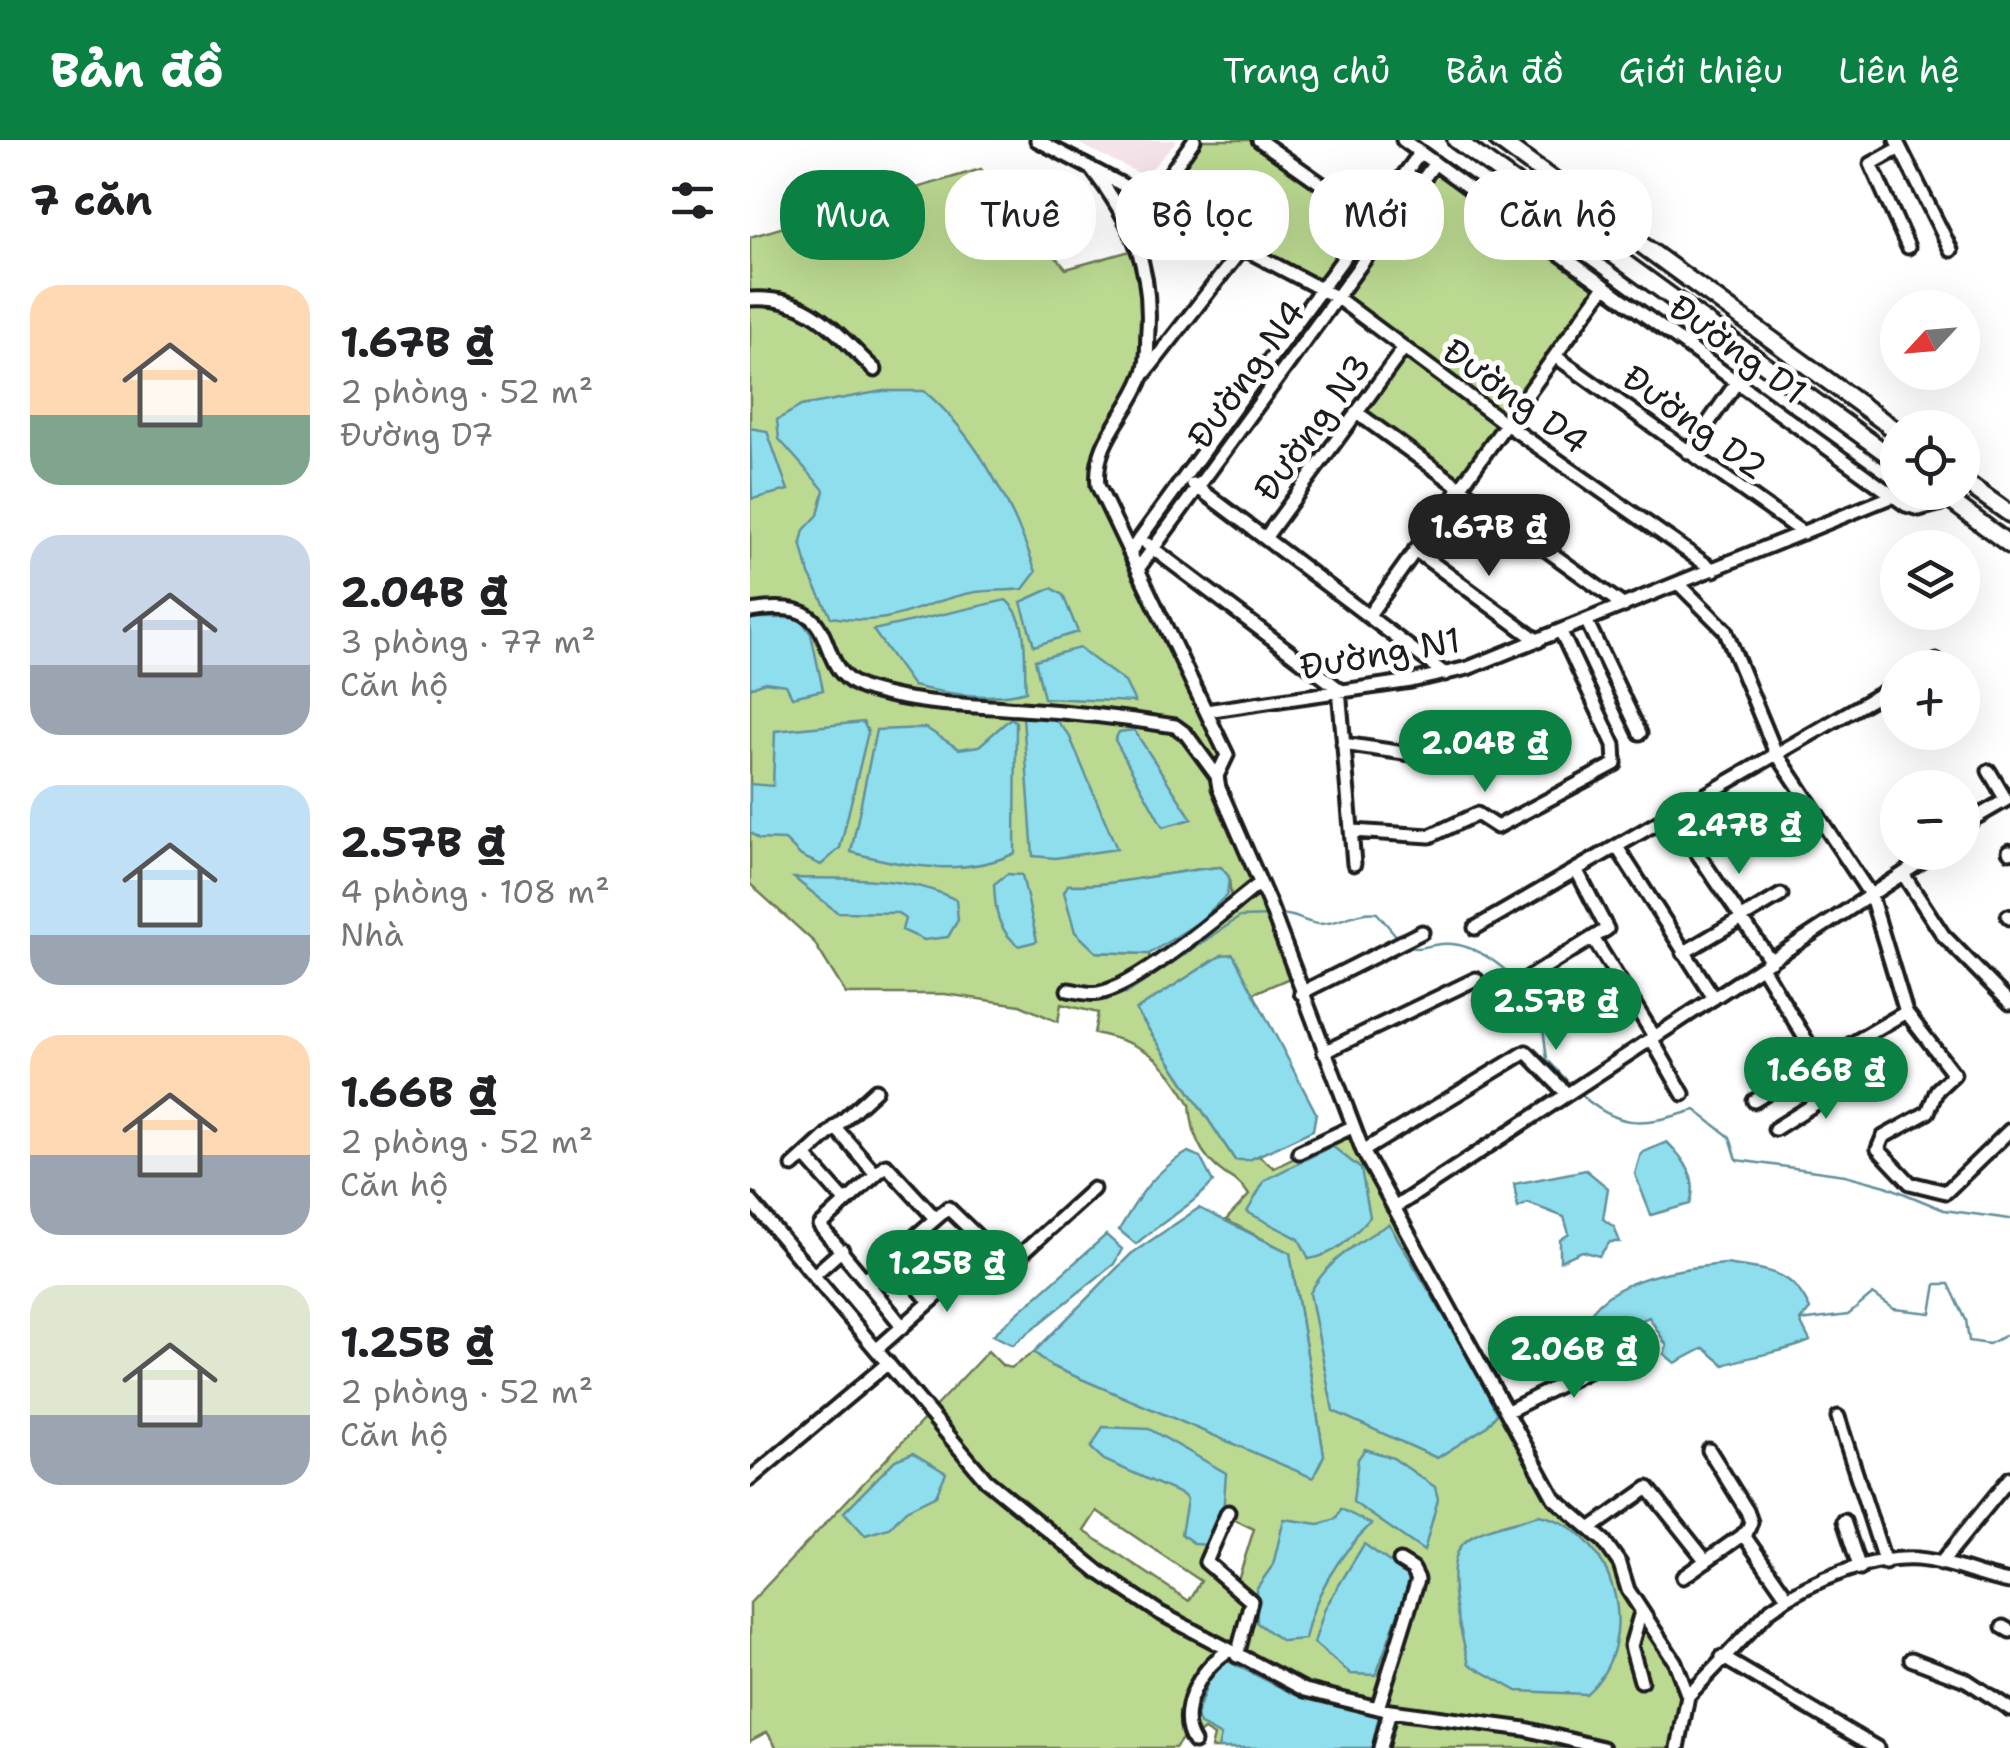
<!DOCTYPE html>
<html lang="vi">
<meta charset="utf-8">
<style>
:root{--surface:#fff;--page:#f2f2f2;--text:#202124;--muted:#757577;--accent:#0b8043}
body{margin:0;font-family:"Shantell Sans",sans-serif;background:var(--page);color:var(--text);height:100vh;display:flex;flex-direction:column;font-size:38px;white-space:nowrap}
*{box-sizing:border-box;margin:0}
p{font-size:32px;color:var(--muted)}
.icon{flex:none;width:55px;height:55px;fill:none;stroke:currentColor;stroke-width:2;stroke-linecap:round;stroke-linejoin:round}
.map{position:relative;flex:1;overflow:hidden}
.details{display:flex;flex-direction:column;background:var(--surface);width:750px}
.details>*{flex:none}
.hud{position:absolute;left:30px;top:30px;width:950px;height:90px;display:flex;gap:20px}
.needle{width:65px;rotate:244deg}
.tools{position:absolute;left:1130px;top:150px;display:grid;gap:20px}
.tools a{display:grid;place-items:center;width:100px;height:100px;border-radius:50%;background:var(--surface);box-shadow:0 10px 40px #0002;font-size:50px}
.price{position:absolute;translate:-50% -85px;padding:0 22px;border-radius:35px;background:var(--accent);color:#fff;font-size:32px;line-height:65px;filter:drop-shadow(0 2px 5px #0008)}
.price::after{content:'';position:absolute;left:50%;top:60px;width:30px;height:22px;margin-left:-15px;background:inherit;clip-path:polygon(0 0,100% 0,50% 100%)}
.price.active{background:#222;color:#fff}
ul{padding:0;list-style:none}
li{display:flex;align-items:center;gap:30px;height:250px;padding:0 30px}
li span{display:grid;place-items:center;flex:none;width:280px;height:200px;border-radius:30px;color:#555}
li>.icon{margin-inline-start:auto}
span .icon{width:120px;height:120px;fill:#fffc;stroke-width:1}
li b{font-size:42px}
h2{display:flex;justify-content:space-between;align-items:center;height:120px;padding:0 30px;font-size:42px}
.pill{padding:0 35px;border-radius:40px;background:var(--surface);box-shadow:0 10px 40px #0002;font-size:35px;line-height:90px}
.pill.active{background:var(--accent);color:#fff}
header{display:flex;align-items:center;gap:60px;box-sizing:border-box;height:140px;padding:0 50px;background:var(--accent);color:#fff}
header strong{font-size:48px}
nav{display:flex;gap:55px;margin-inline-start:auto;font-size:35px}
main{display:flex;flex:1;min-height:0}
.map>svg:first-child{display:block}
.built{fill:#f4e4ea}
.green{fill:#bbd991;stroke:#6c7a56;stroke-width:2.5;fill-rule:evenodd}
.water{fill:#8fdeee;stroke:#61909a;stroke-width:2.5}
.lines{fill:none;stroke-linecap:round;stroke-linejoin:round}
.stream{stroke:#61909a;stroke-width:2.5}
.minor-casing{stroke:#1c1c1c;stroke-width:19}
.highway-casing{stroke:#1c1c1c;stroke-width:22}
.minor{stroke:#fff;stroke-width:11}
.highway{stroke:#fff;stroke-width:15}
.labels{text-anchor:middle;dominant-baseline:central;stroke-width:10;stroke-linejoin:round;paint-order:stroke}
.street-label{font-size:35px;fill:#1c1c1c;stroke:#fff}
</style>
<header>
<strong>Bản đồ</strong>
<nav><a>Trang chủ</a><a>Bản đồ</a><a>Giới thiệu</a><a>Liên hệ</a></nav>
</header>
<main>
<section class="details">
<h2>7 căn<svg class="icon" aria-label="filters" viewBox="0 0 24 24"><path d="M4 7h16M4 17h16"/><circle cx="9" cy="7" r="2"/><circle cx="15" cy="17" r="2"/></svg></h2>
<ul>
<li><span style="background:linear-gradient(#ffd9b3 65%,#7fa58c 0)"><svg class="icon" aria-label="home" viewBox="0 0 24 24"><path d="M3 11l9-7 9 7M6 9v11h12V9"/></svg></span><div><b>1.67B ₫</b><p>2 phòng · 52 m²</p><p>Đường D7</p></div></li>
<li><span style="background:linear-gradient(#c9d6e8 65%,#9aa5b1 0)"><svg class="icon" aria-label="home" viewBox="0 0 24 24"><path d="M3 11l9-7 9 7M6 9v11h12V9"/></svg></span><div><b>2.04B ₫</b><p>3 phòng · 77 m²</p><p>Căn hộ</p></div></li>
<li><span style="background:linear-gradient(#bfe0f5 75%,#9aa5b1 0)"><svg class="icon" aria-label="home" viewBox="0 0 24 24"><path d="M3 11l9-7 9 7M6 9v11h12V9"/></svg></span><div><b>2.57B ₫</b><p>4 phòng · 108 m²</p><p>Nhà</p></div></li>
<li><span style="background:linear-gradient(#ffd9b3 60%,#9aa5b1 0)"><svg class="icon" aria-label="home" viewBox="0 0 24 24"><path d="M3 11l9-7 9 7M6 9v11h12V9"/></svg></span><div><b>1.66B ₫</b><p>2 phòng · 52 m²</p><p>Căn hộ</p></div></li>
<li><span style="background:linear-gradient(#dfe7d0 65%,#9aa5b1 0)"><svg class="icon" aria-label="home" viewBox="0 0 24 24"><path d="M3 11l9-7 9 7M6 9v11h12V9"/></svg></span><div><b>1.25B ₫</b><p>2 phòng · 52 m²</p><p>Căn hộ</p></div></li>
</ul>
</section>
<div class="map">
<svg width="1260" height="1608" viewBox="0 0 1260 1608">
<rect width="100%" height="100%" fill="#fff"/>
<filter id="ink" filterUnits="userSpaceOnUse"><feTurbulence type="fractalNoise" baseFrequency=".01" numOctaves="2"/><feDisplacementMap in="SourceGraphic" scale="20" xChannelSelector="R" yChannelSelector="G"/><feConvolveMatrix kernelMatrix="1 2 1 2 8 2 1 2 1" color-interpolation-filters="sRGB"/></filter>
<g filter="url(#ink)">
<path class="built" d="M321,0H427L395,36Z"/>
<path class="green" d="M449,0H503L616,80L570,145L407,58Z
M686,28L850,147L755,279L591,156Z
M231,29L316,129L387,109C394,147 403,196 390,234C375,279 338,294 345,348L473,615L466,630L439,591C342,580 244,572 149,551C139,549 128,550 119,547C53,526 111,455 0,467V97Z
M654,213L750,285L709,343L611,272Z
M34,470L56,476L94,541L188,569L325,576L423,589C469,622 485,692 506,742L481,762L479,737L470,727C419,731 370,746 319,745L346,812L399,814L400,821L376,836V843L508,749L542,837L502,854L494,835L472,815L386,870L485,1020L509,1016L524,1028L600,991L801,1360L852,1404L921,1524L934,1557L925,1608H863L688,1576L556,1546L491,1515L505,1460L487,1443L504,1389L473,1374L453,1413L458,1432L498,1462L485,1512L348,1427L238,1337L181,1271L238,1211L253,1226L261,1228L284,1212L301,1226L563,1337L574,1315L540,1113L476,1080L499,1055C492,1044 486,1041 475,1034C448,1015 442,992 440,964C412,918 398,904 344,893L348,873L311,864L308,882L270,865L195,854H96L64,802L0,744V474ZM347,1371L451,1441L439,1461L334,1391Z
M177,1276L233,1342L282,1385L409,1476L553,1553L636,1573L626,1608H461L464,1596L454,1590L445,1597L450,1608H441L435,1595L425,1608H27L17,1592L0,1601V1463Z
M643,1575L774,1593L839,1608H634Z"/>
<path class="water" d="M133,251H174C227,295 264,368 286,432L273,449C257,451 241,450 226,452C169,461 149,489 81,477L59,434L51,402L54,390L68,375L74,350L29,299L27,280L51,266Z
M0,288L17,291L38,350L2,359Z
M302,448L313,455L328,492L284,506L271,462Z
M256,460C281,480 273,522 276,551C242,561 197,554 163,546L123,490Z
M5,478H50L61,494L73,550L42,557L36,545L15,542L0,548V480Z
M329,508L375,542L385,562L294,558L285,520Z
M301,575L319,595L367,709L305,718L283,716L273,577Z
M261,578L266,582L265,713C215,737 153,727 101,712L126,590L176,588L209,609L229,606Z
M113,582L118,592L90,708L71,725L51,716L35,700L9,699L0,692V644L23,646L25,591Z
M384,590L442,679L413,687L365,600L369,592Z
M471,727L479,737L477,755L449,782L399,814L346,812L325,792L314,752L318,745C370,746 419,731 471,727Z
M257,734L272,735L287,801L269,806C247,790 245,770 244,744Z
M44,738C96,739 159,735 206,760L208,780L198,797L174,800L152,790L155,779L148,773L87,772Z
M483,814L566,973L563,990L499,1020H485L386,870L472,815Z
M917,1002C934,1019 949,1038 940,1064L901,1075L885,1034L891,1013Z
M582,1006L611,1029L620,1077C602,1097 586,1115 559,1119L549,1099L497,1072L515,1040Z
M438,1012L450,1017L463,1042C442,1066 411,1082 386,1104L369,1090C389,1056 403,1032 438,1012Z
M836,1030L858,1048L853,1079L864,1087L870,1102H860L849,1116L832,1111L810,1121V1100L819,1094L814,1077L778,1063L768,1068L764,1044Z
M449,1068L540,1113L574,1315L563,1338L301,1226L284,1212L381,1114Z
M639,1084L727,1231L747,1274L736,1287L687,1318L583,1271L560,1153C576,1122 609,1101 639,1084Z
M356,1095L372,1109L364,1124L263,1205L243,1195Z
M976,1124C1017,1131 1041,1128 1060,1169L1050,1181L1060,1201C1031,1214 1004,1214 974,1225L954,1208L925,1223L914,1214L917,1206L899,1177L855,1197L832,1194C843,1139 929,1128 976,1124Z
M353,1287L399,1289L476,1333L473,1374L458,1405L445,1404L431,1394L437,1360L433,1355L354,1320L341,1308Z
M615,1309L643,1318L685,1347L688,1359L674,1411L603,1362L608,1319Z
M163,1313L196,1333L186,1355L156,1370L139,1388L115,1395L94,1372L145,1320Z
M591,1369L621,1384C588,1416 564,1455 555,1499L532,1501L507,1483L506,1449L523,1425L534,1379L569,1384L586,1379Z
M789,1375C865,1389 896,1502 836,1554L767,1551L719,1524C712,1496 690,1424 715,1402C732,1387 768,1382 789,1375Z
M614,1404L658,1435L659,1443L626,1535L601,1534L564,1503L575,1468Z
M477,1521L550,1557L629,1575L622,1608H468L471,1596L451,1585L446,1576L460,1536Z"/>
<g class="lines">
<path class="stream" d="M529,775C545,773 554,783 569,784C590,784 607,770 627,773L649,799
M654,805C667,812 677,805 691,804C730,800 765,838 790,863L797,919L822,946
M376,854L490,777L521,776
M827,951C868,990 893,986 945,970L980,997L987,1020L1095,1035L1136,1046L1194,1070L1260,1079
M1050,1181L1098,1175L1123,1154L1144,1169L1181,1173L1186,1144H1199L1216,1180L1219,1201L1239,1204L1260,1193"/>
<defs>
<path id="minor" d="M287,0L586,157L756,284L964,430
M509,0L621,79
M653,0L1156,365L1169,369L1200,361
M1146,0L1201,110
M1150,8L1121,24L1158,107
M341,28C380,78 402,124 398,190C397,204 399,222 393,235C378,276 343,300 348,346L477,615L467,636L469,648L519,763L613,1011L804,1358L854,1401L870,1424L878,1450L925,1522L938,1556L928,1608
M402,59L444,0
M0,159C61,155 85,193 125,230
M805,216L1053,393
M395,233L494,106
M606,272L874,466
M938,312L987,242
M443,344L695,534
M515,398L654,208
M397,404L589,549L604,724
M665,410L788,501
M380,412L670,13
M388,429L685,23
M929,444L975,490L1025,611L1121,756L1156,872L1204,934L1187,950L1178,972L1133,997L1128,1009L1160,1043L1196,1052L1260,990
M0,471C104,453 53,531 119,550C170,565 219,565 271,569C323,572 374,578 425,586L436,594L467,636
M619,475L855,146
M837,482L890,593
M1176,528L1187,521
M456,571L661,541L718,528L1143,356
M593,604L702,620L727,614
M926,671L943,707L1021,821
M602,691L680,696L727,674L747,687L865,624L864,605L811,492
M1212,695L1218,682L1256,660L1239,631
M867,707L964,858
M1259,711L1260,712
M1153,734L1193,795L1260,863
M1258,776L1260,778
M725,788L1148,544
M843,798L904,896
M933,813L1031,755
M1012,827L1070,923
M776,839L857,789L827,731
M318,850C327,851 339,855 349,853C389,846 476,770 510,743
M551,853L672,792
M901,898L933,954
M574,912L726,839
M1004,961L1156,872
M85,987L125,1033
M1025,989L1098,943L1085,914
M613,1011L776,912L817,954
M549,1012L602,987
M55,1016L94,1060
M43,1026L126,950
M0,1060L236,1340L349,1432L410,1473L555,1550L640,1571L775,1589L853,1608
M644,1068L1186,712
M185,1078L136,1025L70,1086L115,1140L198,1068L258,1126L343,1049
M142,1117L180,1162
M65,1134L92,1110
M115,1140L153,1187
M127,1209L239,1110
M758,1271L872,1214
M1088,1277L1135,1423
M959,1310L997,1371L1001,1382L995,1397L1037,1457
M0,1339L138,1223
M478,1372L456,1422L501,1461L487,1516
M1094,1381L1110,1429
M840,1389L898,1348L956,1421
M1190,1424L1260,1338
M933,1437L995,1393
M891,1472L881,1506L891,1541
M1253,1487L1260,1491
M972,1517L1127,1608
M1161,1519L1216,1540L1260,1569
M938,1556L1021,1469C1059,1441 1127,1413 1176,1420C1204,1424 1232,1437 1260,1442
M628,1568L668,1439L663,1429L650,1421
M444,1602C425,1573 450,1528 477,1512
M630,1608L640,1571"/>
<path id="highway" d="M706,0L1148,322
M748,0L1148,292
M1212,340L1260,374
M1189,352L1260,405"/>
</defs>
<use href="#minor" class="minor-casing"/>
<use href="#highway" class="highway-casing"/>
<use href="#minor" class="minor"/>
<use href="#highway" class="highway"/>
</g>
</g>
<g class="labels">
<g class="street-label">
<text transform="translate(988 209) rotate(36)">Đường D1</text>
<text transform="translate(496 234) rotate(-54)">Đường N4</text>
<text transform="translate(766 256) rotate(36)">Đường D4</text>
<text transform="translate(945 282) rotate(36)">Đường D2</text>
<text transform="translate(562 287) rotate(-54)">Đường N3</text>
<text transform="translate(630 513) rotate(-10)">Đường N1</text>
</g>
</g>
</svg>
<div class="tools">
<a><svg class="needle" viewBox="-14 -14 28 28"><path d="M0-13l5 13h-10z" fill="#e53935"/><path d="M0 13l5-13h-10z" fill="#757577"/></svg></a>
<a><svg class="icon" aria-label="locate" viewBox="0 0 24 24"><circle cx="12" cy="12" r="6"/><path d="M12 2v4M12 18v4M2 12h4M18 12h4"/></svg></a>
<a><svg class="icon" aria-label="layers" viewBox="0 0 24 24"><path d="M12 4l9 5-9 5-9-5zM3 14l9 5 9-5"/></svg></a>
<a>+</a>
<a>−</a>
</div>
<b class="price active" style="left:739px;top:439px">1.67B ₫</b>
<b class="price" style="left:735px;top:655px">2.04B ₫</b>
<b class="price" style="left:989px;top:737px">2.47B ₫</b>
<b class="price" style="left:806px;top:913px">2.57B ₫</b>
<b class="price" style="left:1076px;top:982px">1.66B ₫</b>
<b class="price" style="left:197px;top:1175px">1.25B ₫</b>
<b class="price" style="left:824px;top:1261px">2.06B ₫</b>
<div class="hud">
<a class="pill active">Mua</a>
<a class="pill">Thuê</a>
<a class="pill">Bộ lọc</a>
<a class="pill">Mới</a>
<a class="pill">Căn hộ</a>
</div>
</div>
</main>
